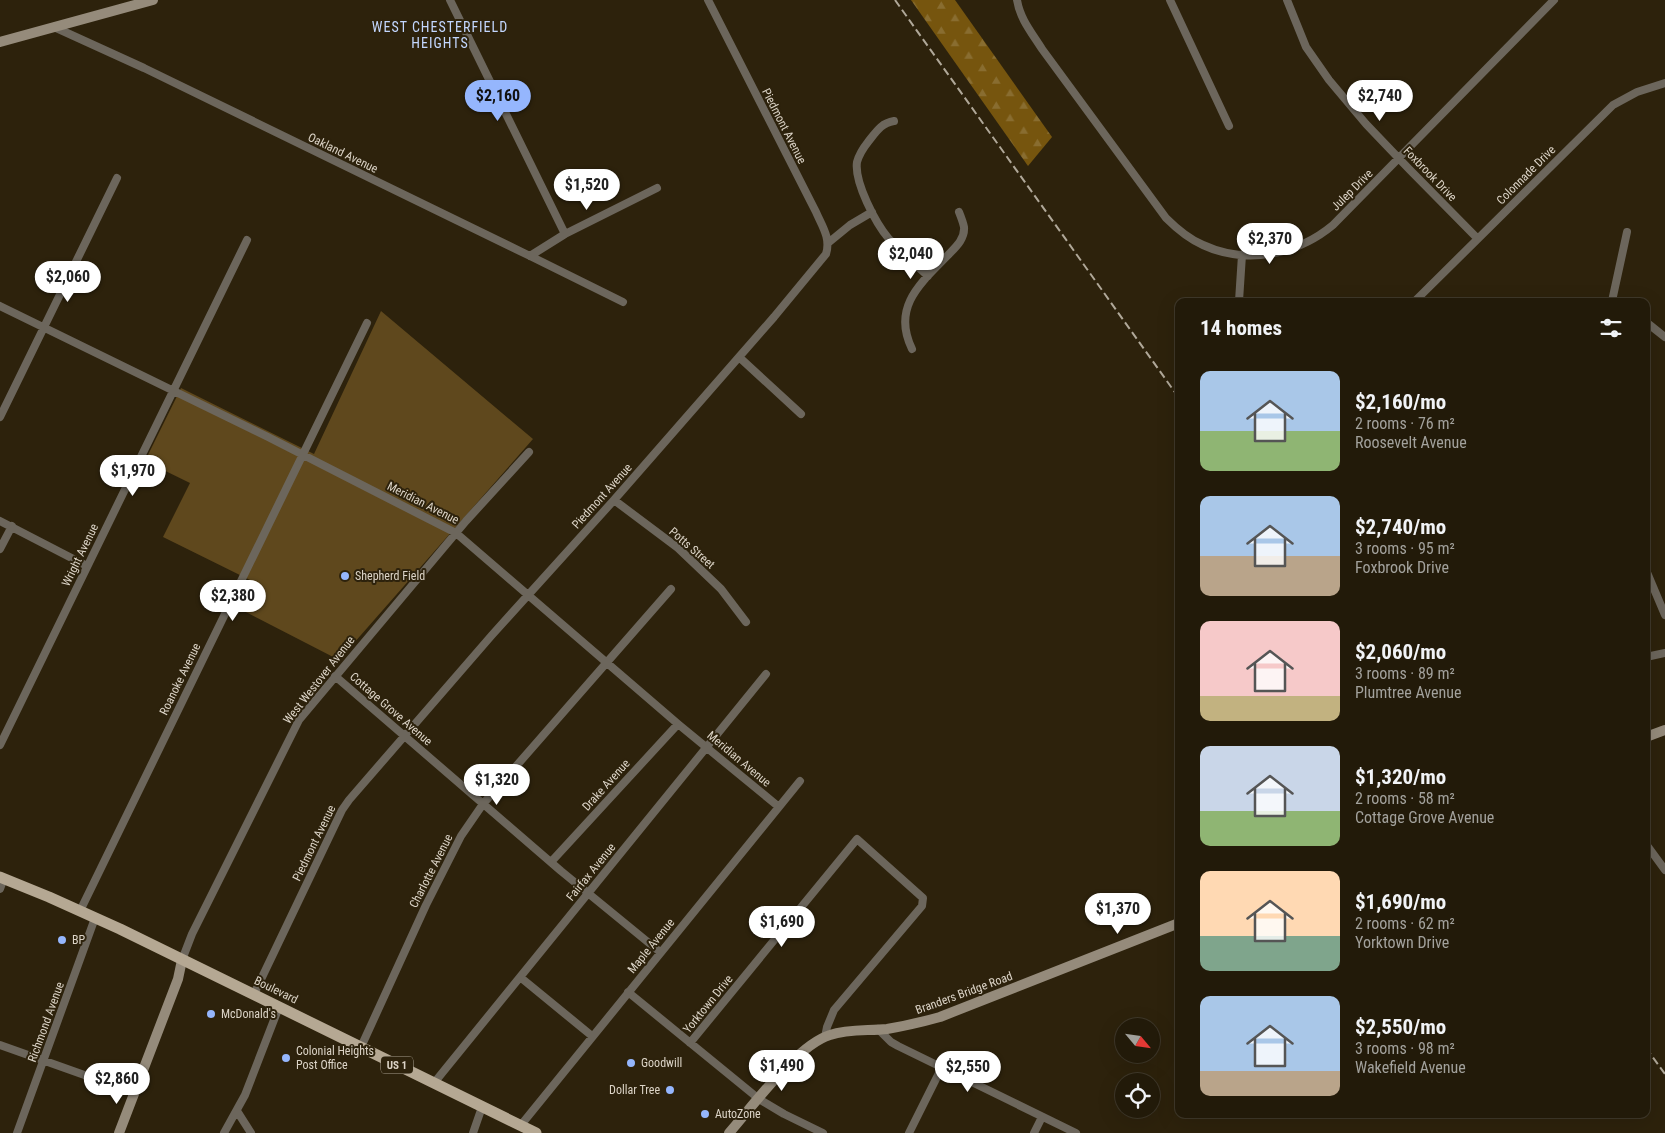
<!DOCTYPE html>
<meta charset="utf-8">
<style>
:root{--surface:#221a09;--page:#2e2717;--text:#f1f3f6;--muted:#a2a19c;--line:#3f382a;--accent:#95b6fd}
body{margin:0;font-family:"Roboto Condensed",sans-serif;background:var(--page);color:var(--text);height:100vh;display:flex;flex-direction:column;font-size:19px;white-space:nowrap}
*{box-sizing:border-box;margin:0}
p{font-size:16px;color:var(--muted)}
.icon{flex:none;width:28px;height:28px;fill:none;stroke:currentColor;stroke-width:2;stroke-linecap:round;stroke-linejoin:round}
.map{position:relative;flex:1;overflow:hidden}
.drawer{position:absolute;left:1175px;top:298px;width:475px;height:820px;display:flex;flex-direction:column;background:var(--surface);border-radius:10px;box-shadow:0 5px 20px #0002,0 0 0 1px var(--line)}
.drawer>*{flex:none}
.needle{width:32px;rotate:119deg}
.buttons{position:absolute;left:1115px;top:1018px;display:grid;gap:10px}
.buttons a{display:grid;place-items:center;width:45px;height:45px;border-radius:50%;background:var(--surface);box-shadow:0 5px 20px #0002,0 0 0 1px var(--line);font-size:25px}
.price{position:absolute;translate:-50% -42px;padding:0 11px;border-radius:18px;background:#fff;color:#222;font-size:16px;line-height:32px;filter:drop-shadow(0 1px 2px #0008)}
.price::after{content:'';position:absolute;left:50%;top:30px;width:15px;height:11px;margin-left:-8px;background:inherit;clip-path:polygon(0 0,100% 0,50% 100%)}
.price.on{background:var(--accent);color:#111}
ul{padding:0;list-style:none}
li{display:flex;align-items:center;gap:15px;height:125px;padding:0 25px}
li span{display:grid;place-items:center;flex:none;width:140px;height:100px;border-radius:10px;color:#555}
li>.icon{margin-inline-start:auto}
span .icon{width:60px;height:60px;fill:#fffc;stroke-width:1}
li b{font-size:21px}
h2{display:flex;justify-content:space-between;align-items:center;height:60px;padding:0 25px;font-size:21px}
.map>svg:first-child{display:block}
.forest{fill:url(#forest-firs)}
.park{fill:#5f481d}
.lines{fill:none;stroke-linecap:round;stroke-linejoin:round}
.street{stroke:#6c665c;stroke-width:8}
.secondary{stroke:#958b7b;stroke-width:10}
.primary{stroke:#b5a893;stroke-width:11}
.rail{stroke:#b0a899;stroke-width:2;stroke-dasharray:8 4;stroke-linecap:butt}
.poi-dot{fill:#95b6fd;stroke:#2d220c;stroke-width:2}
.labels{text-anchor:middle;dominant-baseline:central;stroke-width:4;stroke-linejoin:round;paint-order:stroke}
.shield{fill:#2d220c;stroke:#a89f8f;stroke-width:1}
.shield-label{font-size:11px;font-weight:bold;fill:#dcd4c7}
.street-label{font-size:12px;fill:#dcd4c7;stroke:#2d220c}
.poi-label{font-size:12px;fill:#dcd4c7;stroke:#2d220c;text-anchor:start}
.neighbourhood-label{font-size:14px;letter-spacing:1px;fill:#c3d7ff;stroke:#2d220c}
</style>
<div class="map">
<svg width="1665" height="1133" viewBox="0 0 1665 1133">
<defs>
<pattern id="forest-firs" width="22" height="20" patternUnits="userSpaceOnUse" patternTransform="scale(1.25)"><rect width="22" height="20" fill="#76550e"/><path d="M5 1l3.5 6h-7zM16 11l3.5 6h-7z" fill="#896d30"/></pattern>
</defs>
<rect width="100%" height="100%" fill="#2d220c"/>
<path class="forest" d="M911,0H955L1052,137L1028,166Z"/>
<path class="park" d="M381,311L533,439L339,660L240,609L252,581L163,537L190,483L145,461L181,388L314,454Z"/>
<g class="lines">
<path class="street" d="M450,0L565,234
M1017,0C1020,19 1032,33 1042,49L1166,218C1177,229 1189,239 1203,245C1246,265 1297,255 1333,225L1554,0
M1170,0L1229,126
M1287,0L1306,47L1329,80L1366,124L1409,169L1477,238
M54,27L144,68L530,256L623,302
M894,121C881,123 876,132 868,142C864,147 859,155 857,162C854,182 876,224 889,239C901,252 915,264 928,276
M828,243L850,225L872,212
M530,256L565,234L657,188
M1239,301L1242,255
M1415,301L1613,105L1637,92L1665,83
M1612,301L1627,232
M0,306L268,437L456,533L678,724L779,807
M1646,322L1665,337
M912,349C891,306 922,282 950,253C957,246 965,238 964,227C963,222 961,217 959,212
M739,357L801,414
M0,417L117,178
M614,500L678,548L721,589L746,622
M0,521L87,566
M0,549L12,526
M1646,570L1665,615
M1646,657L1665,653
M335,676L561,871L660,952
M0,745L247,240
M1646,844L1665,870
M551,862L678,724
M0,889L4,878
M80,911L367,323
M182,960L192,934L299,720L466,521L529,452
M520,977L592,1036
M628,992L759,1099L784,1114L823,1133
M254,994L342,810L349,800L492,635L614,500L774,317L826,254C831,238 822,226 816,212L708,0
M878,1029L891,1042L898,1046L1076,1133
M690,1043L857,839L923,898L922,906L834,1010L827,1027L825,1037
M0,1045L135,1093
M361,1047L426,905L461,836L483,804L671,589
M434,1083L766,674
M237,1111L251,1133
M521,1125L800,781
M17,1133L95,918
M224,1133L245,1095L279,1007
M473,1133L482,1107
M909,1133L942,1067
M1034,1133L1042,1117"/>
<path class="secondary" d="M0,42L153,0
M1646,737L1665,730
M119,1133L178,979L182,960
M729,1133C753,1106 797,1045 830,1035C848,1029 868,1031 887,1029C905,1026 922,1022 940,1017L1179,923"/>
<path class="primary" d="M0,877L49,897L120,929L536,1133"/>
<path class="rail" d="M895,0L1179,398
M1646,1048L1665,1074"/>
</g>
<g class="poi-dot">
<circle cx="345" cy="576" r="5"/>
<circle cx="62" cy="940" r="5"/>
<circle cx="211" cy="1014" r="5"/>
<circle cx="286" cy="1058" r="5"/>
<circle cx="631" cy="1063" r="5"/>
<circle cx="670" cy="1090" r="5"/>
<circle cx="705" cy="1114" r="5"/>
</g>
<g class="labels">
<rect class="shield" x="381" y="1056.5" width="32" height="17" rx="4"/>
<g class="shield-label">
<text x="397" y="1065">US 1</text>
</g>
<g class="street-label">
<text transform="translate(784 126) rotate(63)">Piedmont Avenue</text>
<text transform="translate(343 153) rotate(26)">Oakland Avenue</text>
<text transform="translate(1430 174) rotate(46)">Foxbrook Drive</text>
<text transform="translate(1526 175) rotate(-45)">Colonnade Drive</text>
<text transform="translate(1352 190) rotate(-45)">Julep Drive</text>
<text transform="translate(602 496) rotate(-48)">Piedmont Avenue</text>
<text transform="translate(423 503) rotate(27)">Meridian Avenue</text>
<text transform="translate(692 548) rotate(41)">Potts Street</text>
<text transform="translate(80 555) rotate(-64)">Wright Avenue</text>
<text transform="translate(180 679) rotate(-64)">Roanoke Avenue</text>
<text transform="translate(319 680) rotate(-52)">West Westover Avenue</text>
<text transform="translate(391 709) rotate(41)">Cottage Grove Avenue</text>
<text transform="translate(739 759) rotate(40)">Meridian Avenue</text>
<text transform="translate(606 785) rotate(-48)">Drake Avenue</text>
<text transform="translate(314 843) rotate(-64)">Piedmont Avenue</text>
<text transform="translate(431 871) rotate(-63)">Charlotte Avenue</text>
<text transform="translate(591 872) rotate(-51)">Fairfax Avenue</text>
<text transform="translate(651 946) rotate(-51)">Maple Avenue</text>
<text transform="translate(276 990) rotate(26)">Boulevard</text>
<text transform="translate(964 993) rotate(-20)">Branders Bridge Road</text>
<text transform="translate(708 1004) rotate(-51)">Yorktown Drive</text>
<text transform="translate(46 1022) rotate(-70)">Richmond Avenue</text>
</g>
<g class="poi-label">
<text x="355" y="576">Shepherd Field</text>
<text x="72" y="940">BP</text>
<text x="221" y="1014">McDonald's</text>
<text x="296" y="1051">Colonial Heights<tspan x="296" dy="14">Post Office</tspan></text>
<text x="641" y="1063">Goodwill</text>
<text x="660" y="1090" text-anchor="end">Dollar Tree</text>
<text x="715" y="1114">AutoZone</text>
</g>
<g class="neighbourhood-label">
<text x="440" y="27">WEST CHESTERFIELD<tspan x="440" dy="16">HEIGHTS</tspan></text>
</g>
</g>
</svg>
<div class="buttons">
<a><svg class="needle" viewBox="-14 -14 28 28"><path d="M0-13l5 13h-10z" fill="#e53935"/><path d="M0 13l5-13h-10z" fill="#a2a19c"/></svg></a>
<a><svg class="icon" aria-label="locate" viewBox="0 0 24 24"><circle cx="12" cy="12" r="6"/><path d="M12 2v4M12 18v4M2 12h4M18 12h4"/></svg></a>
</div>
<b class="price on" style="left:498px;top:122px">$2,160</b>
<b class="price" style="left:1380px;top:122px">$2,740</b>
<b class="price" style="left:587px;top:211px">$1,520</b>
<b class="price" style="left:1270px;top:265px">$2,370</b>
<b class="price" style="left:911px;top:280px">$2,040</b>
<b class="price" style="left:68px;top:303px">$2,060</b>
<b class="price" style="left:133px;top:497px">$1,970</b>
<b class="price" style="left:233px;top:622px">$2,380</b>
<b class="price" style="left:497px;top:806px">$1,320</b>
<b class="price" style="left:1118px;top:935px">$1,370</b>
<b class="price" style="left:782px;top:948px">$1,690</b>
<b class="price" style="left:782px;top:1092px">$1,490</b>
<b class="price" style="left:968px;top:1093px">$2,550</b>
<b class="price" style="left:117px;top:1105px">$2,860</b>
<section class="drawer">
<h2>14 homes<svg class="icon" aria-label="filters" viewBox="0 0 24 24"><path d="M4 7h16M4 17h16"/><circle cx="9" cy="7" r="2"/><circle cx="15" cy="17" r="2"/></svg></h2>
<ul>
<li><span style="background:linear-gradient(#a9c7e8 60%,#8fb573 0)"><svg class="icon" aria-label="home" viewBox="0 0 24 24"><path d="M3 11l9-7 9 7M6 9v11h12V9"/></svg></span><div><b>$2,160/mo</b><p>2 rooms · 76 m²</p><p>Roosevelt Avenue</p></div></li>
<li><span style="background:linear-gradient(#a9c7e8 60%,#b9a48a 0)"><svg class="icon" aria-label="home" viewBox="0 0 24 24"><path d="M3 11l9-7 9 7M6 9v11h12V9"/></svg></span><div><b>$2,740/mo</b><p>3 rooms · 95 m²</p><p>Foxbrook Drive</p></div></li>
<li><span style="background:linear-gradient(#f6c9c9 75%,#c2b280 0)"><svg class="icon" aria-label="home" viewBox="0 0 24 24"><path d="M3 11l9-7 9 7M6 9v11h12V9"/></svg></span><div><b>$2,060/mo</b><p>3 rooms · 89 m²</p><p>Plumtree Avenue</p></div></li>
<li><span style="background:linear-gradient(#c9d6e8 65%,#8fb573 0)"><svg class="icon" aria-label="home" viewBox="0 0 24 24"><path d="M3 11l9-7 9 7M6 9v11h12V9"/></svg></span><div><b>$1,320/mo</b><p>2 rooms · 58 m²</p><p>Cottage Grove Avenue</p></div></li>
<li><span style="background:linear-gradient(#ffd9b3 65%,#7fa58c 0)"><svg class="icon" aria-label="home" viewBox="0 0 24 24"><path d="M3 11l9-7 9 7M6 9v11h12V9"/></svg></span><div><b>$1,690/mo</b><p>2 rooms · 62 m²</p><p>Yorktown Drive</p></div></li>
<li><span style="background:linear-gradient(#a9c7e8 75%,#b9a48a 0)"><svg class="icon" aria-label="home" viewBox="0 0 24 24"><path d="M3 11l9-7 9 7M6 9v11h12V9"/></svg></span><div><b>$2,550/mo</b><p>3 rooms · 98 m²</p><p>Wakefield Avenue</p></div></li>
</ul>
</section>
</div>
